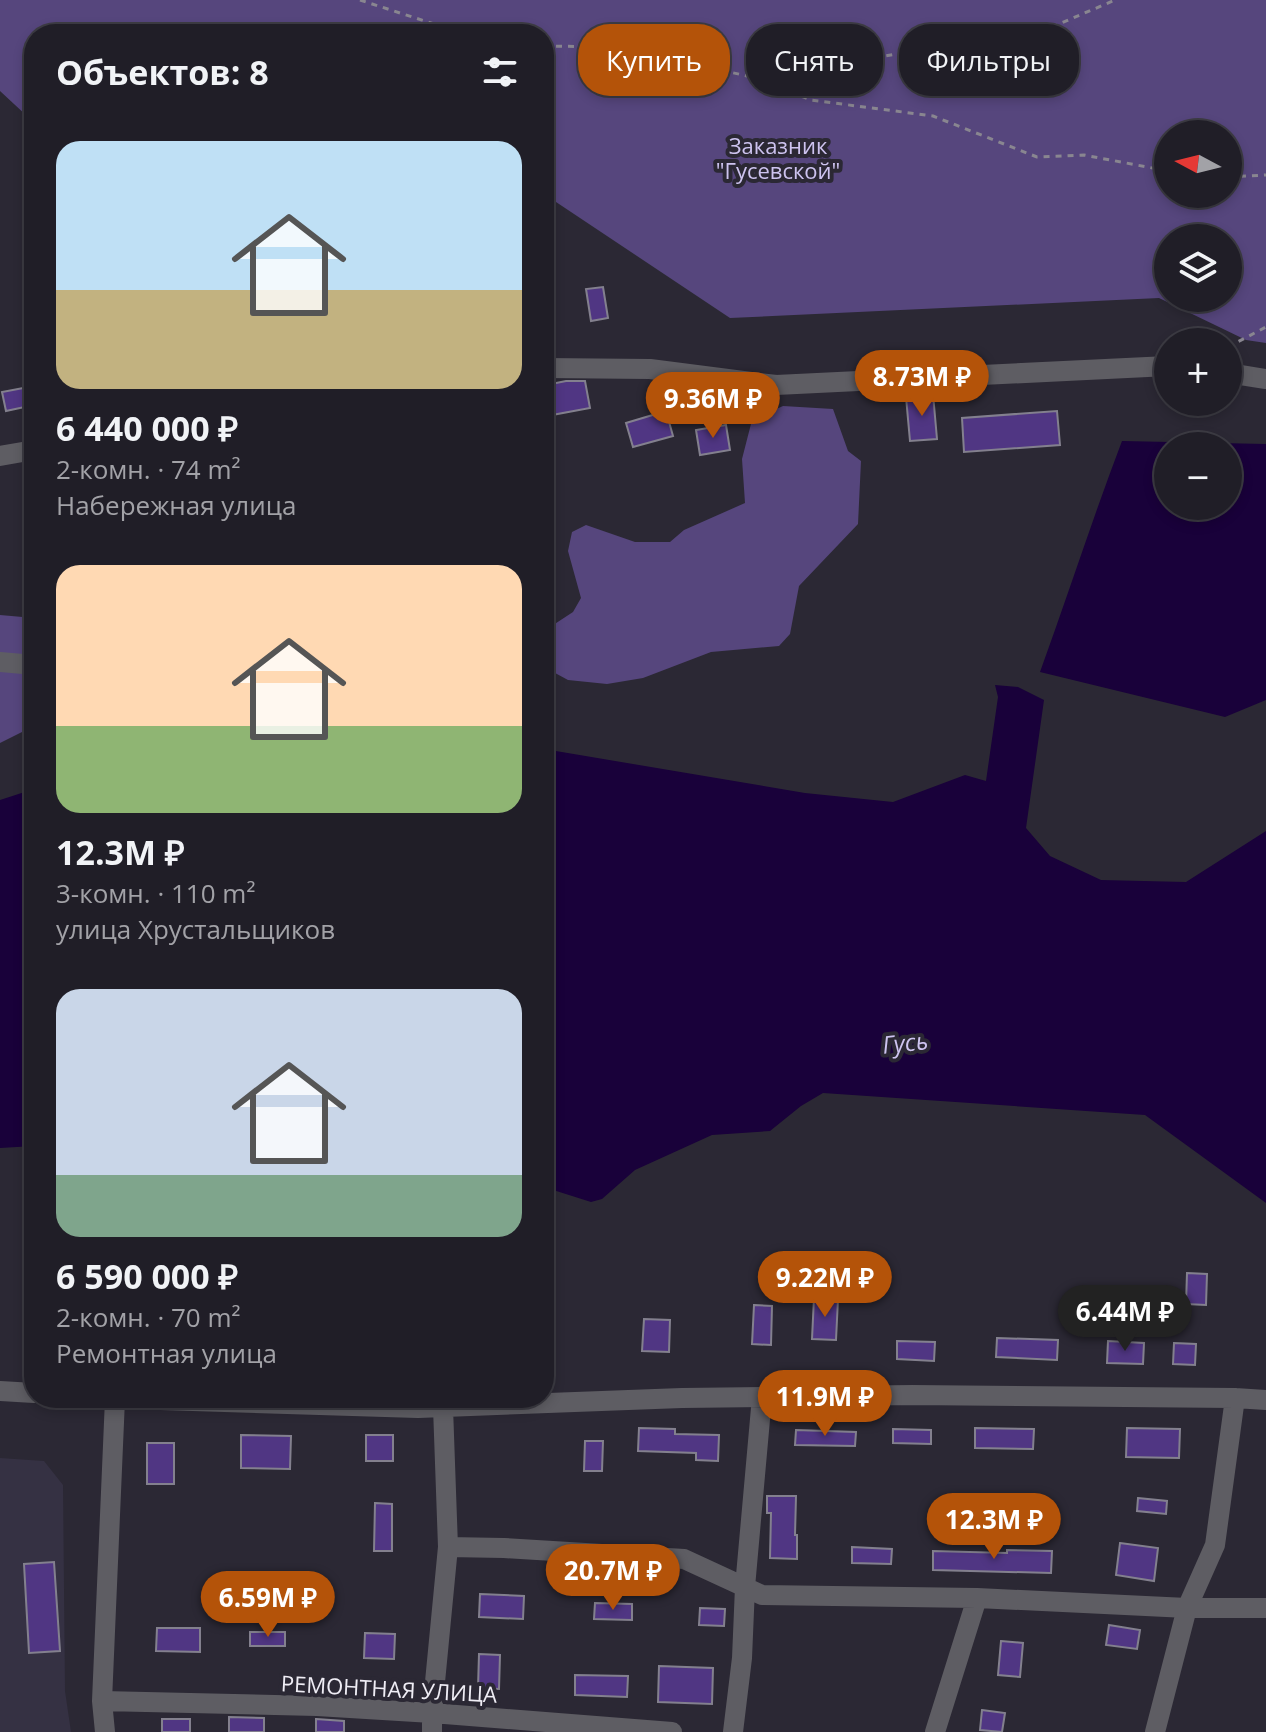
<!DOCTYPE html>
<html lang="ru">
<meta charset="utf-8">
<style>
:root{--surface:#201e27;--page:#2d2b33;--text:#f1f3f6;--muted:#a2a2a7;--line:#3d3c44;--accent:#b45309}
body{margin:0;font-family:"Open Sans",sans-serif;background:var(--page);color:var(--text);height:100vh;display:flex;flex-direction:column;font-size:30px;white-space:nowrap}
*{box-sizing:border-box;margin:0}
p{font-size:26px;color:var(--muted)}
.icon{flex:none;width:44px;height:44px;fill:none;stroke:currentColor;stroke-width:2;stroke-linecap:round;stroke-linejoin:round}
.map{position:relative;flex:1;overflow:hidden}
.details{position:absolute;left:24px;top:24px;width:530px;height:1384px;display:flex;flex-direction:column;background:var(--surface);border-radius:32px;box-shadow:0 4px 12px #0003,0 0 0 2px var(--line)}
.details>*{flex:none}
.banner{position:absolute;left:578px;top:24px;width:568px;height:72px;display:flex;gap:16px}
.needle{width:52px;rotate:277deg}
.buttons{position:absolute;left:1154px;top:120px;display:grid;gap:16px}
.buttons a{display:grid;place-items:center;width:88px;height:88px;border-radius:50%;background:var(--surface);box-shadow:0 4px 12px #0003,0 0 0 2px var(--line);font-size:40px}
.price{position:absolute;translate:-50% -68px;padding:0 18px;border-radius:28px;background:var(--accent);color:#fff;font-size:26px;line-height:52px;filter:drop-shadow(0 2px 4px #0008)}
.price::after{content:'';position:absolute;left:50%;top:48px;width:24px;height:18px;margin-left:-12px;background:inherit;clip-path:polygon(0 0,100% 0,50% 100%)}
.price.current{background:#222;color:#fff}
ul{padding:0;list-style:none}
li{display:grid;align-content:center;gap:16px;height:424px;padding:0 32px}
li span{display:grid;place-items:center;height:248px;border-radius:24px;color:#555}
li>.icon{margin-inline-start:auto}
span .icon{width:144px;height:144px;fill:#fffc;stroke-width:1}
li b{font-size:34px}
h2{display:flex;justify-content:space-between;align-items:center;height:96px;padding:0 32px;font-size:34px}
.pill{padding:0 28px;border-radius:32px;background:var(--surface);box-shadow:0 4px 12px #0003,0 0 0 2px var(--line);font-size:28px;line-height:72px}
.pill.current{background:var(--accent);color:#fff}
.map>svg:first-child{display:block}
.built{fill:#353143}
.green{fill:#56467d;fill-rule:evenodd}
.water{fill:#19013a;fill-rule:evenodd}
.building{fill:#503683;stroke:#83808e;stroke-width:2}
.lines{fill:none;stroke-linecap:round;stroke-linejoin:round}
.path{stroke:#898690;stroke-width:3;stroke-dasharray:6 6;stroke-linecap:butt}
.minor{stroke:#5e5d63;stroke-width:20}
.labels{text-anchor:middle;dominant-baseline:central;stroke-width:8;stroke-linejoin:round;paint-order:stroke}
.park-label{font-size:22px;fill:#cdc3ef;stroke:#2b2834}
.street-label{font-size:22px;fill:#efedf5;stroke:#2b2834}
.water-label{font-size:24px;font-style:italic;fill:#cec4f0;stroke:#2b2834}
</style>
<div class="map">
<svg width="1266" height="1732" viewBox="0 0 1266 1732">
<rect width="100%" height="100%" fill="#2b2834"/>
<path class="built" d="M0,1458L44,1461L63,1485L65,1691L71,1732H0Z"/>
<path class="green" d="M0,0H1266V343L1246,340L1159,298L730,318L544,194V34H34V118L28,117L0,91ZM1168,134H1228V194H1168ZM1168,238H1228V298H1168Z
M783,406L833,409L848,451L861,461L858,524L799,586L790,634L779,646L711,652L643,678L607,684L568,680L544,667V631L573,612L581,598L568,551L572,532L586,525L635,542H670L684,530L745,503L742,459L752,420Z
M0,615L34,618V726L0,743Z"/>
<path class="water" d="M1122,441L1266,444V700L1225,717L1040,672C1068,595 1093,517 1122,441ZM1168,446H1228V506H1168Z
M995,685L1018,687L1044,700L1026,828L1050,856L1101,880L1186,882L1266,831V1203L1145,1115L823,1093L801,1106L770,1131L712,1135L635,1170L602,1199L591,1202L550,1189L544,1183V749L805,793L893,802L965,775L986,781L998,697Z
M34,789V1146L0,1148V800Z"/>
<path class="building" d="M603,287L608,318L591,321L586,289Z
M566,381H585L590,408L552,415L546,385Z
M34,386V405L6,411L2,392Z
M933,394L937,439L910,441L906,397Z
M666,411L673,436L633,447L626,423Z
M1057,411L1060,445L964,452L962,418Z
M726,425L730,450L700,455L696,430Z
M1187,1273L1207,1274L1206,1305L1186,1304Z
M814,1298L838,1299L836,1340L812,1339Z
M754,1305L772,1306L771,1345L752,1344Z
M644,1319L670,1320L669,1352L642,1351Z
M997,1338L1058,1340L1057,1360L996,1357Z
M897,1341L935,1342L934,1361L897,1359Z
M1108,1341L1144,1343L1143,1364L1107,1363Z
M1174,1343L1196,1344L1195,1365L1173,1364Z
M639,1428L675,1429V1434L719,1435L718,1461L696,1460V1453L638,1451Z
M975,1428L1034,1429L1033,1449L975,1448Z
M1127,1428L1180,1429L1179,1458L1126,1457Z
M893,1429L931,1430V1444L893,1443Z
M796,1430L856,1432L855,1446L795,1445Z
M241,1435L291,1436L290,1469L241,1468Z
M366,1435H393V1461H366Z
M585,1441H603L602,1471H584Z
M147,1443H174V1484H147Z
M767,1496H796L795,1535H797V1559L770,1558L771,1513H767Z
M1138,1498L1167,1501L1166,1514L1137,1511Z
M375,1503L392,1504V1551H374Z
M1120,1543L1158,1548L1154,1581L1116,1575Z
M852,1547L892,1549L891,1564L852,1563Z
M1007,1550L1052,1551L1051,1573L933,1570V1551L1007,1553Z
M54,1562L60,1651L29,1653L24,1564Z
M480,1594L524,1596L523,1619L479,1617Z
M595,1603L632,1604V1620L594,1619Z
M700,1608L725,1609L724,1626L699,1625Z
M1109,1625L1140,1630L1137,1649L1106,1645Z
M157,1628H200V1652L156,1651Z
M250,1632H285V1646H250Z
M365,1633L395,1634L394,1659L364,1658Z
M1001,1641L1023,1643L1020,1677L998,1675Z
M479,1654L500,1655L499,1689L478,1688Z
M659,1666L713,1668L712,1704L658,1702Z
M575,1675L628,1676L627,1697L575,1695Z
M982,1710L1005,1713L1002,1732L980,1730Z
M229,1717L264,1718V1732H229Z
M162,1719H190V1732H162Z
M316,1719L344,1721V1732H316Z"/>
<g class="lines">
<path class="path" d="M360,0L434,24L487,34
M544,46L616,47L752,77L811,100L933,116L1037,157L1084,155L1168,171
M756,77L1045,30L1115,0
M1228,177L1266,175
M1228,347L1266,327"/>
<path class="minor" d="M544,368L650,369L776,385L1168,366
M1228,373L1266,379
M0,456L34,450
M0,662L34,665
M0,1391L34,1393
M97,1398L418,1408L682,1398L912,1395L1235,1398L1266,1400
M448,1547L504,1548L684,1559L762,1595L977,1598L1187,1608H1266
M102,1701L317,1706L432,1713L672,1732
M105,1732L102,1701L115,1399
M432,1732V1713L448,1547L443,1407
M733,1732L742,1658L745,1587L762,1397
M935,1732L977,1598
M1155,1732L1187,1608L1215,1545L1235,1398"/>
</g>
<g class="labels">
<g class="park-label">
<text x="778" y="145">Заказник<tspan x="778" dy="25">"Гусевской"</tspan></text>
</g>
<g class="street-label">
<text transform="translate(389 1688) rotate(3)">РЕМОНТНАЯ УЛИЦА</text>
</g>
<g class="water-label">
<text transform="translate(905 1042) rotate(-6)">Гусь</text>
</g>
</g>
</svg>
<div class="buttons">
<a><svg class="needle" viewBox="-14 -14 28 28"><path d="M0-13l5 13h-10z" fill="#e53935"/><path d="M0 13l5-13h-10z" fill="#a2a2a7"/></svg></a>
<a><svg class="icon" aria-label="layers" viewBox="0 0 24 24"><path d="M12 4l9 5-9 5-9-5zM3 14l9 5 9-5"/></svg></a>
<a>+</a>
<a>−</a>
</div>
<b class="price" style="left:922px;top:418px">8.73M ₽</b>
<b class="price" style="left:713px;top:440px">9.36M ₽</b>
<b class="price" style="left:825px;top:1319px">9.22M ₽</b>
<b class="price current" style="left:1125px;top:1353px">6.44M ₽</b>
<b class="price" style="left:825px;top:1438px">11.9M ₽</b>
<b class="price" style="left:994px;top:1561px">12.3M ₽</b>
<b class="price" style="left:613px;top:1612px">20.7M ₽</b>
<b class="price" style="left:268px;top:1639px">6.59M ₽</b>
<div class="banner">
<a class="pill current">Купить</a>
<a class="pill">Снять</a>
<a class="pill">Фильтры</a>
</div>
<section class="details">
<h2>Объектов: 8<svg class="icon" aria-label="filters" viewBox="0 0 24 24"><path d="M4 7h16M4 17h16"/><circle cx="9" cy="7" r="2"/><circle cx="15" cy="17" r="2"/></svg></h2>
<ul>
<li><span style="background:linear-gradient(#bfe0f5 60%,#c2b280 0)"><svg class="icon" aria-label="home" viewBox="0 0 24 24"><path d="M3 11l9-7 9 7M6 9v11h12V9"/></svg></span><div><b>6 440 000 ₽</b><p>2-комн. · 74 m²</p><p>Набережная улица</p></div></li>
<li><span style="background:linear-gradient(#ffd9b3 65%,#8fb573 0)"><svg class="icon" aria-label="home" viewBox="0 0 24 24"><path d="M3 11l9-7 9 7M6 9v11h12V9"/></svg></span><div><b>12.3M ₽</b><p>3-комн. · 110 m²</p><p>улица Хрустальщиков</p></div></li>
<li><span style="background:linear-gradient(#c9d6e8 75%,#7fa58c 0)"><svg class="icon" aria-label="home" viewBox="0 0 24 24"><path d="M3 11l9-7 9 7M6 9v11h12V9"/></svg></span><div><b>6 590 000 ₽</b><p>2-комн. · 70 m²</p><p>Ремонтная улица</p></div></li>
</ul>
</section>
</div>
